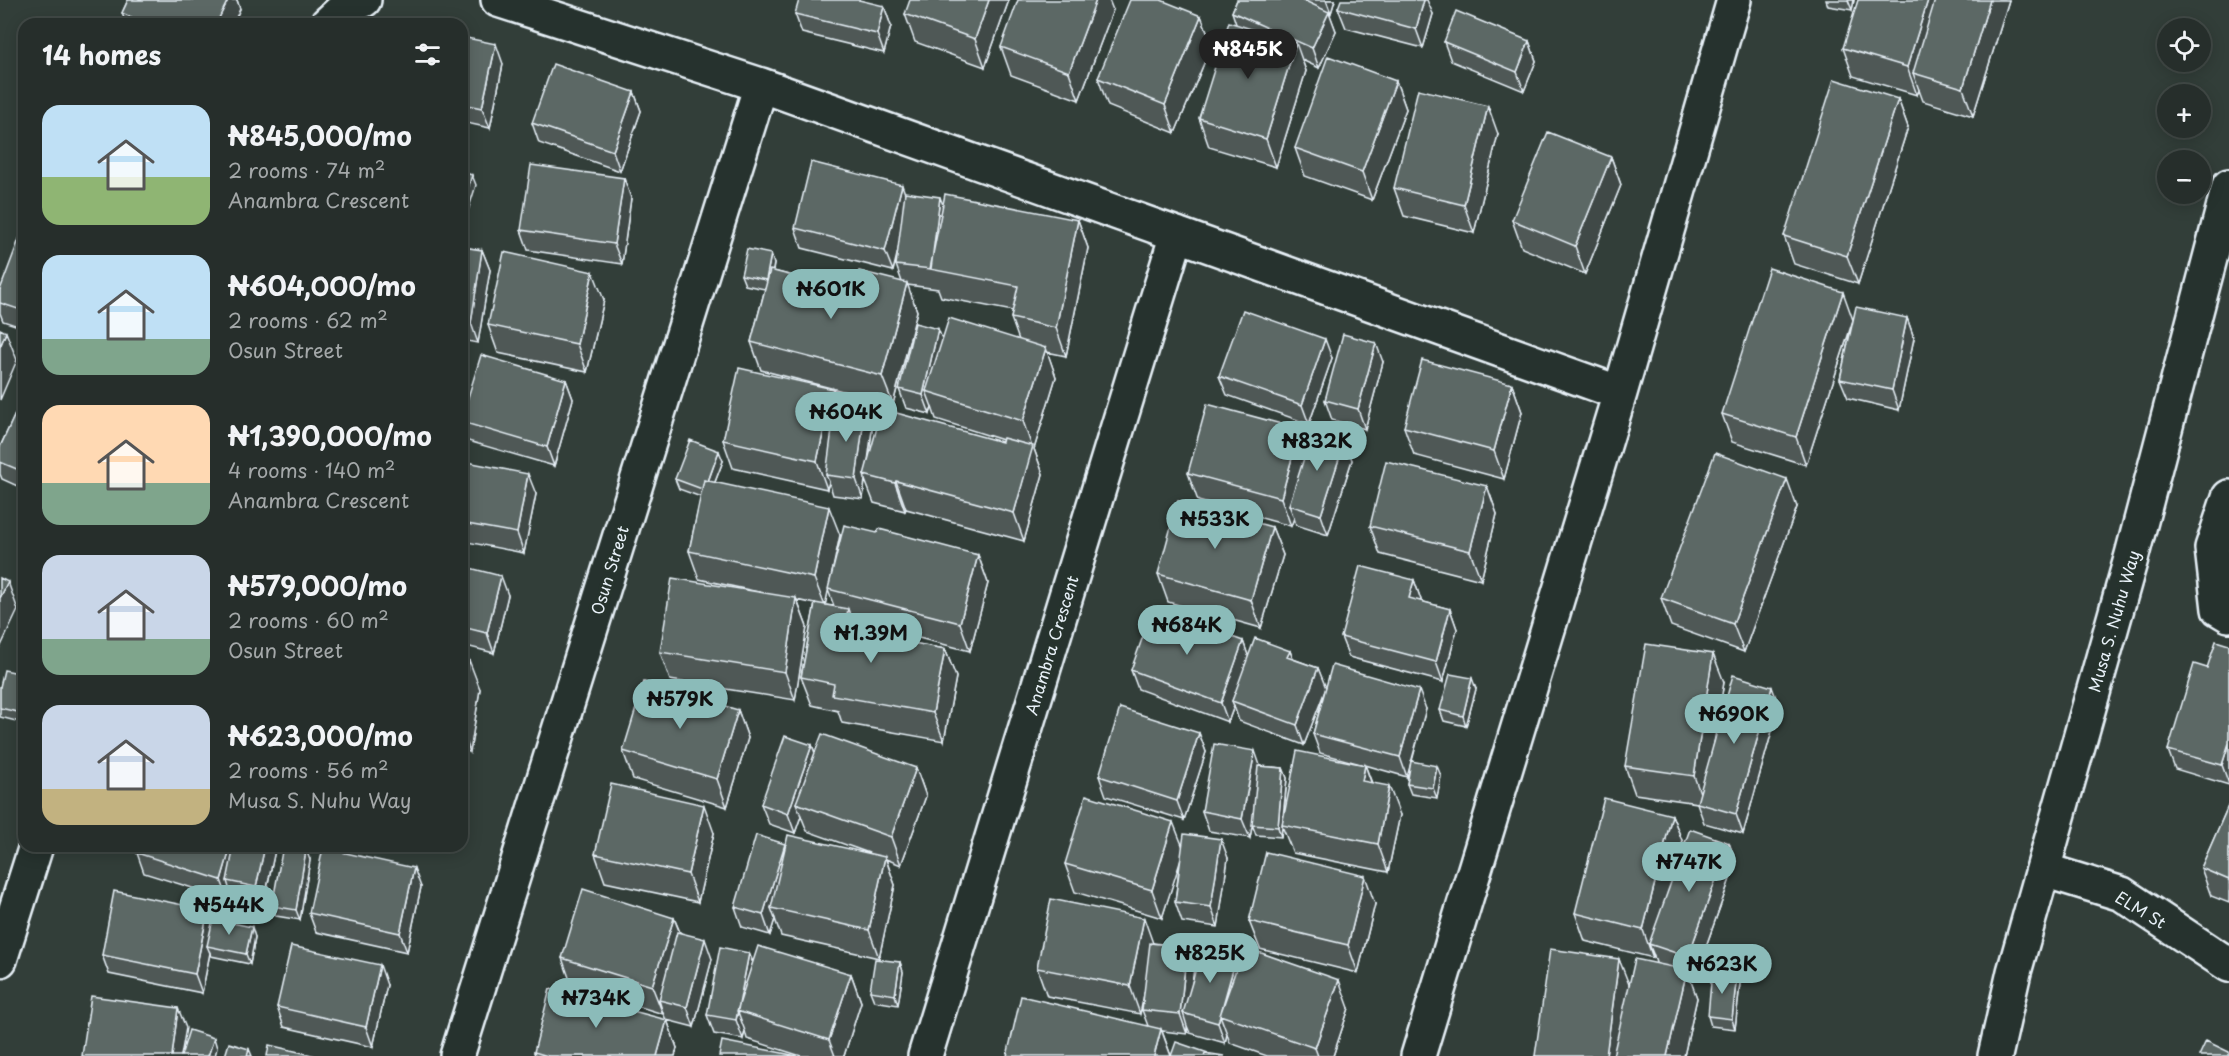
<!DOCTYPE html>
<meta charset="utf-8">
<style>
:root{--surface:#262e2b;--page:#2e3633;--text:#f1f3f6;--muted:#a4a8a9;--line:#424a47;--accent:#8bbbb9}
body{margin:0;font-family:"Playpen Sans",sans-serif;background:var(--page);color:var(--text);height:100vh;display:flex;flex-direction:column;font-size:22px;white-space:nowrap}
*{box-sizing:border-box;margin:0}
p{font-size:20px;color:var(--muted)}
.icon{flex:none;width:33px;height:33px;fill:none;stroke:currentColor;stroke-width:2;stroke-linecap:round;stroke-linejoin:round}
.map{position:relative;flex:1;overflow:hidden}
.sheet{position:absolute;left:18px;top:18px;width:450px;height:834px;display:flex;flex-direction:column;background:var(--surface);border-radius:18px;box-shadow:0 3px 15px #0003,0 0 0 2px var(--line)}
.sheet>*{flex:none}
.controls{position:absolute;left:2157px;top:18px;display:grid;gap:12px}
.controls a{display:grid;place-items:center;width:54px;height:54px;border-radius:50%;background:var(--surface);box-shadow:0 3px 15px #0003,0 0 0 2px var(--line);font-size:30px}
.price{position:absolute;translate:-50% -51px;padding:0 14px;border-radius:21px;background:var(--accent);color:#111;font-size:20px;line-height:39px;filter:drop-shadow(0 2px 3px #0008)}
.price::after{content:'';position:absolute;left:50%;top:36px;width:18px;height:14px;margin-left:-9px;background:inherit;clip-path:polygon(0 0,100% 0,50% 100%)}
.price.active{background:#222;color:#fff}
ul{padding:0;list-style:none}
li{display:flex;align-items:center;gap:18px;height:150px;padding:0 24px}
li span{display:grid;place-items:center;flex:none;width:168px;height:120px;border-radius:18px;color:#555}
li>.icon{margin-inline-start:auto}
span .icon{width:72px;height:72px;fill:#fffc;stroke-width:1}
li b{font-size:26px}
h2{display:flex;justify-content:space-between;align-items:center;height:72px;padding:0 24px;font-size:26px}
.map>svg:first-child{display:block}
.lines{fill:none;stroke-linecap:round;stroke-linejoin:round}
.street-casing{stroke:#e8f1f8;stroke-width:38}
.secondary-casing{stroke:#e8f1f8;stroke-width:38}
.street{stroke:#26332d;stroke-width:33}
.secondary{stroke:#26332d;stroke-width:33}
.wall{fill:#4f5957;stroke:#e8f1f8;stroke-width:1.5;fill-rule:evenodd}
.shaded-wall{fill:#404947;stroke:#e8f1f8;stroke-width:1.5}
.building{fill:#5c6865;stroke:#e8f1f8;stroke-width:1.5}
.labels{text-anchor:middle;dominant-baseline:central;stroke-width:6;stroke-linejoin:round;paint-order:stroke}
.street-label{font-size:16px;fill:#e8f1f8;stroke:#26332d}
</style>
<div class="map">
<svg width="2229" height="1056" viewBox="0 0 2229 1056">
<rect width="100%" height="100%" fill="#323e39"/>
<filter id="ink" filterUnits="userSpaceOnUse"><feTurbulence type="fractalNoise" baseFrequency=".0167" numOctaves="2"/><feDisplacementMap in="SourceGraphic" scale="12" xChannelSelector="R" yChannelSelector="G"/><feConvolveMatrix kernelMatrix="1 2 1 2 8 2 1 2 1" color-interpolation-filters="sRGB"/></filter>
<g filter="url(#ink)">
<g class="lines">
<defs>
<path id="street" d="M498,0L761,85L1620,393
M327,24L341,11L364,0
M2229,497L2212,548L2219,609L2229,615
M2044,870L2122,894L2229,965
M0,960L36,846
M457,1056L761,85
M925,1056L1177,234
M1418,1056L1620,393L1734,0"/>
<path id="secondary" d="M1995,1056L2014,972L2132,555L2229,186"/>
</defs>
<use href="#street" class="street-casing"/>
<use href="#secondary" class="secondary-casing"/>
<use href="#street" class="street"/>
<use href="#secondary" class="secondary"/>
</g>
<path class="wall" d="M128,0H237L240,9L233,24H126L122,13Z
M1009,0L985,67L915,42L905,14Z
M1237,0H1335L1331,13H1329L1336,31L1319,68L1302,60L1306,71L1276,167L1209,147L1199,118L1236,24L1232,12Z
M1826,0H1854L1852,10L1828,6Z
M2009,0L1973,116L1923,101L1919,90L1917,95L1853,76L1843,48Z
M884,6L891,26L884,53L802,33L795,14Z
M1338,8L1433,14L1423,48L1346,28Z
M1113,10L1079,100L1011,75L1001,47Z
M1201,16L1212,44L1175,133L1108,106L1098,78Z
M462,37L503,64L490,128L462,122Z
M1529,41L1536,61L1524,91L1451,61L1444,42Z
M1396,81L1406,109L1372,200L1305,176L1295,148Z
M634,92L641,111L620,171L539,143L532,123Z
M1898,99L1908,127L1858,284L1794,264L1784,236Z
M1498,134L1474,233L1404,216L1394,188Z
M1611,157L1621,185L1585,274L1522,248L1512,220Z
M905,193L943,206L1078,220L1088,248L1066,356L1047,352L1056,377L1034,449L1043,474L1024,541L906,509L905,511L874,503L865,480L863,499L833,495L829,482L827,489L733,468L723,440L833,389L840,408L865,411L872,430L868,460L1002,442L1003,440L936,419L932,407L930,414L906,408L899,389L938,329L942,340H1019L1011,318L1013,311L941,297L938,289L907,285L917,311L893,404L761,370L751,342L765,289L745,285L741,275L774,264L773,271L854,292L902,282L896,265L898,249L893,271L802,248L795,228Z
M631,198L622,264L528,250L521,230Z
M24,235V328L3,321L0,313V290Z
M462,247L482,250L490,270L478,343L462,340Z
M604,300L587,372L498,353L488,325Z
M1907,318L1914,338L1899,410L1848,398L1840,379L1853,320L1806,465L1732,442L1722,414L1853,320Z
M1332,358L1309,424L1227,395L1219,376Z
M1383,362L1365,429L1332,420L1325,400Z
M566,380L573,399L554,466L468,441L462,425V417Z
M1512,384L1522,412L1504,479L1414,455L1404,427Z
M24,395V489L2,479L0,474V447Z
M1300,429L1307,449L1352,460L1328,535L1296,525L1294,518L1291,526L1198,501L1188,473Z
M462,461L536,494L524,553L462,541Z
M723,461L715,482L840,535L831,576L877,533L978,555L988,583L970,651L852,621L857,633L945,649L956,677L944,741L842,723L838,711L812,705L801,677L815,604L797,600L807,627L795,700L670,680L660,652L772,595L699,579L689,551L701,497L679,489L675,479ZM828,590L834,606L825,605Z
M1487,486L1497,514L1481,580L1380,554L1370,526Z
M1797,507L1744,652L1671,626L1661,598Z
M1272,527L1283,555L1261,628L1168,602L1158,574Z
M462,566L508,595L494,653L462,645Z
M1414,580L1421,600L1420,601L1450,609L1457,629L1443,682L1349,657L1341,637Z
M1243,641L1248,656L1290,651L1293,659L1318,668L1325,688L1426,709L1412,761L1441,776L1437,798L1411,794L1407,784L1410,767L1407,777L1365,765L1372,783L1400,815L1388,872L1293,853L1282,826L1281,837L1256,835L1252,824L1250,838L1209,831L1202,811L1260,766L1283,768L1287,778L1283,824L1361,764L1320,753L1313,734L1325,690L1304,745L1239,721L1234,706L1228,722L1138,689L1131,670Z
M2229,645V785L2175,769L2168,750L2207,668Z
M462,659L480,689L470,752L462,751Z
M24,674V723L0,717V687Z
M1724,682L1714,742L1779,706L1743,834L1704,823L1697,803L1635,794L1625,766Z
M1476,689L1466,726L1444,721L1440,710Z
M738,710L748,738L727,807L633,779L623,751Z
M1199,733L1206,752L1184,820L1106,796L1099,776Z
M812,745L815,753L916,768L926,796L901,865L886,859L895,885L879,958L781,936L775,919L770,935L742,927L735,907L785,844V846L869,853L807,831L801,816L795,833L769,824L761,804Z
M2229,804V903L2211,896L2201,868Z
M1672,815L1683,843L1675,871L1729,843L1736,862L1695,977L1688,975L1697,998L1684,1056H1535L1656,963L1654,956L1653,958L1585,941L1575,913Z
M714,833L698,902L605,882L595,854Z
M414,846H439L438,851Z
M1182,846L1228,858L1218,927L1182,922L1175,902L1180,860L1162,918L1075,892L1065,864Z
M275,850L263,907L234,901L230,891L228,899L144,873L137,853Z
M310,860L300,920L276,916L272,906Z
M421,887L407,952L316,932L309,913Z
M1375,904L1358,973L1260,949L1249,921Z
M674,918L680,932L712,959L694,1027L667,1020L677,1048L675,1056H535L534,1052L666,1020L663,1013V1014L572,986L562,958Z
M212,923L255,937L250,964L211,956L210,953L202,993L109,974L102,955Z
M1153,943L1187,947L1194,966L1193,979L1237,955L1239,960L1349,1008L1333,1056H1267L1230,1043L1227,1034L1225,1043L1190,1033L1187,1026V1034L1162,1031L1171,1056L1148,1026L1142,1010L1144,997L1140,1014L1047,996L1037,968Z
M749,953L753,962L851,974L861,1002L844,1056H801L747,1039L745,1031L743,1039L714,1034L707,1015Z
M900,962L903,972L898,1005L874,1001L870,991Z
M1740,983L1735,1029L1711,1026L1708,1016Z
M387,985L373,1047L284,1027L277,1007Z"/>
<path class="shaded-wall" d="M228,0H237L240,9L233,24H216Z
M989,0H1009L985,67L975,39Z
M1096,0H1109L1113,10L1079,100L1069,72Z
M1326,0H1335L1331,13Z
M1424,0H1427L1433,14L1423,48L1416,29Z
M1848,0H1854L1852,10Z
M1928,0H1946L1913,73L1919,90L1917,95L1907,67Z
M1990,0H2009L1973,116L1963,88Z
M884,6L891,26L884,53L877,34Z
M1329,12L1336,31L1319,68L1312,48Z
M1201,16L1212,44L1175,133L1165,105Z
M1529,41L1536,61L1524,91L1517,72Z
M1296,43L1306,71L1276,167L1266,139Z
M496,44L503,64L490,128L482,108Z
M1396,81L1406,109L1372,200L1362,172Z
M634,92L641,111L620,171L613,151Z
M1898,99L1908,127L1858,284L1847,256Z
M1488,106L1498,134L1474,233L1464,205Z
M1611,157L1621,185L1585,274L1575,246Z
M472,175L476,185L462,230V208Z
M624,178L631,198L622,264L614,244Z
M902,185L909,205L893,271L885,251Z
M940,197L947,216L931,269Z
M1078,220L1088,248L1066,356L1056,328Z
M482,250L490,270L478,343L471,323Z
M771,254L774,264L769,290L766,280Z
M593,272L604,300L587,372L577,344Z
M907,283L917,311L893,404L882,376Z
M1843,292L1853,320L1806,465L1796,437Z
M1907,318L1914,338L1899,410L1892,390Z
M938,329L946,348L926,391L932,407L930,414L923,395Z
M6,332L17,360L0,400V347Z
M1325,339L1332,358L1309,424L1302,405Z
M1376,343L1383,362L1365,429L1358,409Z
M1046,348L1056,377L1034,449L1043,474L1024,541L1014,513L1032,447L1023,421Z
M566,380L573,399L554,466L547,447Z
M1512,384L1522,412L1504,479L1494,451Z
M833,389L843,417L826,475L829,482L827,489L817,461Z
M865,411L872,430L866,476L864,475L865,479L863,499L856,479Z
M1300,429L1310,457L1289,505L1294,518L1291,526L1281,498Z
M1345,440L1352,460L1328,535L1321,515Z
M719,451L723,461L708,500L705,490Z
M528,474L536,494L524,553L517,533Z
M1787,479L1797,507L1744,652L1733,624Z
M896,481L906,509L905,511L895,483Z
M1487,486L1497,514L1481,580L1470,551Z
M829,507L840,535L825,606L814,578Z
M1272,527L1283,555L1261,628L1251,600Z
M978,555L988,583L970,651L960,623Z
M501,576L508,595L494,653L487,633Z
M1414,580L1421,600L1416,618L1409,598Z
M8,582L18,610L0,648V598Z
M796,598L807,627L795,700L785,672Z
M848,609L858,637L844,630Z
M1450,609L1457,629L1443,682L1436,662Z
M1243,641L1250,661L1232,701L1234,706L1228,722L1221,703Z
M945,649L956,677L944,741L933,713Z
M1290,651L1297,670L1287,657Z
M1713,654L1724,682L1704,804L1694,776Z
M469,660L480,689L470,752L462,730V711Z
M1318,668L1326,688L1304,745L1297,725Z
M1472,678L1476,689L1466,726L1463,716Z
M1772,687L1779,706L1743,834L1736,814Z
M1419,690L1426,709L1407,777L1400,757Z
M24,703V719L22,713Z
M738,710L748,738L727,807L717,779Z
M1199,733L1206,752L1184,820L1177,801Z
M2229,743V784L2222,765Z
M812,745L819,764L796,803L801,816L795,833L788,814Z
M1255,751L1262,771L1250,838L1242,819Z
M1365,765L1375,793L1362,781Z
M1437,766L1441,776L1437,798L1433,788Z
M916,768L926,796L901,865L891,837Z
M1283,768L1287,778L1281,837L1278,827Z
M1389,786L1400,815L1388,872L1378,844Z
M704,805L714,833L698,902L688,874Z
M1672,815L1683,843L1656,946L1649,944L1654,956L1653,958L1643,930Z
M1173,822L1184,850L1162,918L1152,890Z
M1221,839L1228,858L1218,927L1211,907Z
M1729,843L1736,862L1695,977L1688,957Z
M785,844L792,863L771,908L775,919L770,935L763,915Z
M231,846H244L227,881L230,891L228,899L221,880Z
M265,846H274L275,850L263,907L256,887Z
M306,850L310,860L300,920L296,910Z
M885,857L895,885L879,958L869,930Z
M414,868L421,887L407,952L400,933Z
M1365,876L1375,904L1358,973L1348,945Z
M208,910L215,930L207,946L210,953L202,993L195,974Z
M674,918L685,946L659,1000L663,1013V1014L652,986Z
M1144,918L1154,946L1140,1014L1130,986Z
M252,927L255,937L250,964L246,954Z
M705,939L712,959L694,1027L687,1007Z
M1187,947L1194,966L1189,1015L1183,1013L1187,1026V1034L1180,1014Z
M749,953L756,972L738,1011Z
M1237,955L1245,975L1220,1015L1227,1034L1225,1043L1218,1023Z
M1619,959L1630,987L1620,1056H1606Z
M900,962L903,972L898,1005L895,995Z
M380,965L387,985L373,1047L366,1027Z
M1687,970L1697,998L1684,1056H1667Z
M1737,973L1740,983L1735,1029L1732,1019Z
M851,974L861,1002L844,1056H835L829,1040Z
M1339,980L1349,1008L1333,1056H1318L1315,1048Z
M178,1008L186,1028L181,1056H172Z
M738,1012L745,1031L743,1039L736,1020Z
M667,1020L677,1048L675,1056H657Z
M1161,1029L1171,1056H1154Z
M214,1038L217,1048L215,1056H208Z
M249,1049L252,1056H247Z"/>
<path class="building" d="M128,0H228L216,24H145L122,13Z
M799,0H859L884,6L877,34L795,14Z
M910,0H989L975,39L905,14Z
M1018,0H1096L1069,72L1001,47Z
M1130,0H1161L1201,16L1165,105L1098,78Z
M1237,0H1303L1329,12L1312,48L1232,12Z
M1341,0H1424L1416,29L1338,8Z
M1858,0H1928L1907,67L1843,48Z
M1935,0H1990L1963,88L1913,73Z
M1456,11L1529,41L1517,72L1444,42Z
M1229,22L1296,43L1266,139L1199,118Z
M462,37L496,44L482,108L462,104Z
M1328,56L1396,81L1362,172L1295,148Z
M553,64L634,92L613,151L532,123Z
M1834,79L1898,99L1847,256L1784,236Z
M1418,89L1488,106L1464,205L1394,188Z
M1548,132L1611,157L1575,246L1512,220Z
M811,162L902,185L885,251L795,228Z
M531,165L624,178L614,244L521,230Z
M462,172L472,175L462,208Z
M905,192L940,197L931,269L896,265Z
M945,194L1078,220L1056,328L1011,318L1018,286L930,269Z
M21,234L24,235V311L0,303V290Z
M462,247L482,250L471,323L462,322Z
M747,249L771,254L766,280L741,275Z
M504,252L593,272L577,344L488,325Z
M1769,268L1843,292L1796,437L1722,414Z
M770,270L854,292L859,271L907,283L882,376L751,342Z
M1856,307L1907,318L1892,390L1840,379Z
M1243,310L1325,339L1302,405L1219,376Z
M949,318L1046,348L1023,421L926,391Z
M915,323L938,329L923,395L899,389Z
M0,329L6,332L0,347Z
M1343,334L1376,343L1358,409L1325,400Z
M481,355L566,380L547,447L462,422V417Z
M1422,360L1512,384L1494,451L1404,427Z
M739,368L833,389L817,461L723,440Z
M24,395V472L0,462V447Z
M1207,404L1300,429L1281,498L1188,473Z
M835,407L865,411L856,479L826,475Z
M882,409L1002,442L1003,438L1033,446L1014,513L896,481L895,483L864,475Z
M1313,430L1345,440L1321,515L1289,505Z
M690,440L719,451L708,481L704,480L702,489L675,479Z
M1715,453L1787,479L1733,624L1661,598Z
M462,461L528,474L517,533L462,523Z
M1386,461L1487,486L1470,551L1370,526Z
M704,480L829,507L814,578L689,551Z
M1178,501L1272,527L1251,600L1158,574Z
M844,525L877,533L879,529L978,555L960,623L828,589Z
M462,566L501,576L487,633L462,627Z
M1360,566L1414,580L1409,598L1450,609L1436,662L1341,637Z
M0,578L8,582L0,598Z
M672,578L796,598L785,672L660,652Z
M815,603L848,609L844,630L945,649L933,713L832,695L834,684L801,677Z
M1153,608L1243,641L1221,703L1131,670Z
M1255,638L1290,651L1287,657L1318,668L1297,725L1232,701Z
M2216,641L2229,645V743L2222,765L2168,750L2194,664L2207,668Z
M1646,644L1713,654L1694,776L1625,766Z
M462,659L469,660L462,711Z
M1332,665L1419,690L1400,757L1313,734Z
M4,670L24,674V703L22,713L0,708V687Z
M1450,674L1472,678L1463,716L1440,710Z
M1733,675L1772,687L1736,814L1697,803Z
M644,682L738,710L717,779L623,751Z
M1120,708L1199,733L1177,801L1099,776Z
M822,734L916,768L891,837L796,803Z
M785,736L812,745L788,814L761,804Z
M1214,744L1255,751L1242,819L1202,811Z
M1297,751L1365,765L1362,781L1389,786L1378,844L1282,825Z
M1411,761L1437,766L1433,788L1407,784Z
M1258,766L1283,768L1278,827L1252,825Z
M611,784L704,805L688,874L595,854Z
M1086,795L1173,822L1152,890L1065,864Z
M1604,798L1672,815L1643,930L1575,913Z
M2229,804V880L2201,868Z
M1690,829L1729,843L1688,957L1649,944Z
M1184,834L1221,839L1211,907L1175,902Z
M756,835L785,844L763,915L735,907Z
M788,835L885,857L869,930L771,908Z
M139,846H231L221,880L137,853Z
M234,846H265L256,887L227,881Z
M283,846L306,850L296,910L272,906Z
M323,848L414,868L400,933L309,913Z
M1266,852L1365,876L1348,945L1249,921Z
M583,889L674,918L652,986L562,958Z
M114,891L208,910L195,974L102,955Z
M1051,899L1144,918L1130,986L1037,968Z
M213,919L252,927L246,954L207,946Z
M677,932L705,939L687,1007L659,1000Z
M1150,943L1187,947L1180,1014L1142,1010Z
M1203,945L1237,955L1218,1023L1183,1013Z
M291,946L380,965L366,1027L277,1007Z
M758,946L851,974L829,1040L737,1011Z
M720,947L749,953L736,1020L707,1015Z
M1244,947L1339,980L1315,1048L1220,1015Z
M1550,949L1619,959L1606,1056H1535Z
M875,959L900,962L895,995L870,991Z
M1635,959L1687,970L1667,1056H1613Z
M1712,971L1737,973L1732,1019L1708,1016Z
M550,989L667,1020L657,1056H548L534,1052Z
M91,996L178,1008L172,1056H82Z
M1021,996L1161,1029L1154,1056H1007Z
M189,1030L214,1038L208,1056H181Z
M722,1041L797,1056H719Z
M2206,1041L2229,1052V1056H2199Z
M1176,1042L1208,1053H1205L1204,1056H1171Z
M229,1043L249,1049L247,1056H225Z
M269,1045L316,1056H267Z
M1205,1053L1224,1056H1204Z"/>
</g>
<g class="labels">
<g class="street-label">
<text transform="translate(609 570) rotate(-73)">Osun Street</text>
<text transform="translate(2113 621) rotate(-74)">Musa S. Nuhu Way</text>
<text transform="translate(1051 645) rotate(-73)">Anambra Crescent</text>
<text transform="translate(2141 909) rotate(31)">ELM St</text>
</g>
</g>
</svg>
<div class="controls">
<a><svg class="icon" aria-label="locate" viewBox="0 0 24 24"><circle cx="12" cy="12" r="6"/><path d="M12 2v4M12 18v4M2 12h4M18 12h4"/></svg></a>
<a>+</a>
<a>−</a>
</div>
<b class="price active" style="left:1248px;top:80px">₦845K</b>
<b class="price" style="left:831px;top:320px">₦601K</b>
<b class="price" style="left:846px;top:443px">₦604K</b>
<b class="price" style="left:1317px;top:472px">₦832K</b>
<b class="price" style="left:1215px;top:550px">₦533K</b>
<b class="price" style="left:1187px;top:656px">₦684K</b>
<b class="price" style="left:871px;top:664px">₦1.39M</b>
<b class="price" style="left:680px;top:730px">₦579K</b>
<b class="price" style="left:1734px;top:745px">₦690K</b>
<b class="price" style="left:1689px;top:893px">₦747K</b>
<b class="price" style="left:229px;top:936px">₦544K</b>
<b class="price" style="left:1210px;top:984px">₦825K</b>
<b class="price" style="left:1722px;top:995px">₦623K</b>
<b class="price" style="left:596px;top:1029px">₦734K</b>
<section class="sheet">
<h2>14 homes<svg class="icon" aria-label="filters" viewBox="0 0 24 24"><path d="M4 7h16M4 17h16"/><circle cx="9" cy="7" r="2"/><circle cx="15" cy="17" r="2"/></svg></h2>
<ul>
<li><span style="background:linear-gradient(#bfe0f5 60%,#8fb573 0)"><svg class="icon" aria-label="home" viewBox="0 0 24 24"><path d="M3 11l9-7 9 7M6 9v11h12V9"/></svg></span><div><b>₦845,000/mo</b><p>2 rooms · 74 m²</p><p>Anambra Crescent</p></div></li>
<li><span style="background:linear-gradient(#bfe0f5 70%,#7fa58c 0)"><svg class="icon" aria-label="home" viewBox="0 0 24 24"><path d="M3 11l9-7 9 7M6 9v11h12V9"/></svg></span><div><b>₦604,000/mo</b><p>2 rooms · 62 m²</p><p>Osun Street</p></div></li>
<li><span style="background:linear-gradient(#ffd9b3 65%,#7fa58c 0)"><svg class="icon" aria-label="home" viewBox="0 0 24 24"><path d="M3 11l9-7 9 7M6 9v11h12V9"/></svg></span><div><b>₦1,390,000/mo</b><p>4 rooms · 140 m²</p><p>Anambra Crescent</p></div></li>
<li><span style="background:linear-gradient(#c9d6e8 70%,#7fa58c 0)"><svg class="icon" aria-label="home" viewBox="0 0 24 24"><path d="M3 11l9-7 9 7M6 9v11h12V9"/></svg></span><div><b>₦579,000/mo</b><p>2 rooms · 60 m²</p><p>Osun Street</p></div></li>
<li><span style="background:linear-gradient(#c9d6e8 70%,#c2b280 0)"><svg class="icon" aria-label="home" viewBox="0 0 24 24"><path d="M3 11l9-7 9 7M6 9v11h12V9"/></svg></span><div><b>₦623,000/mo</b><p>2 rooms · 56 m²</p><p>Musa S. Nuhu Way</p></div></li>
</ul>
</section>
</div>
